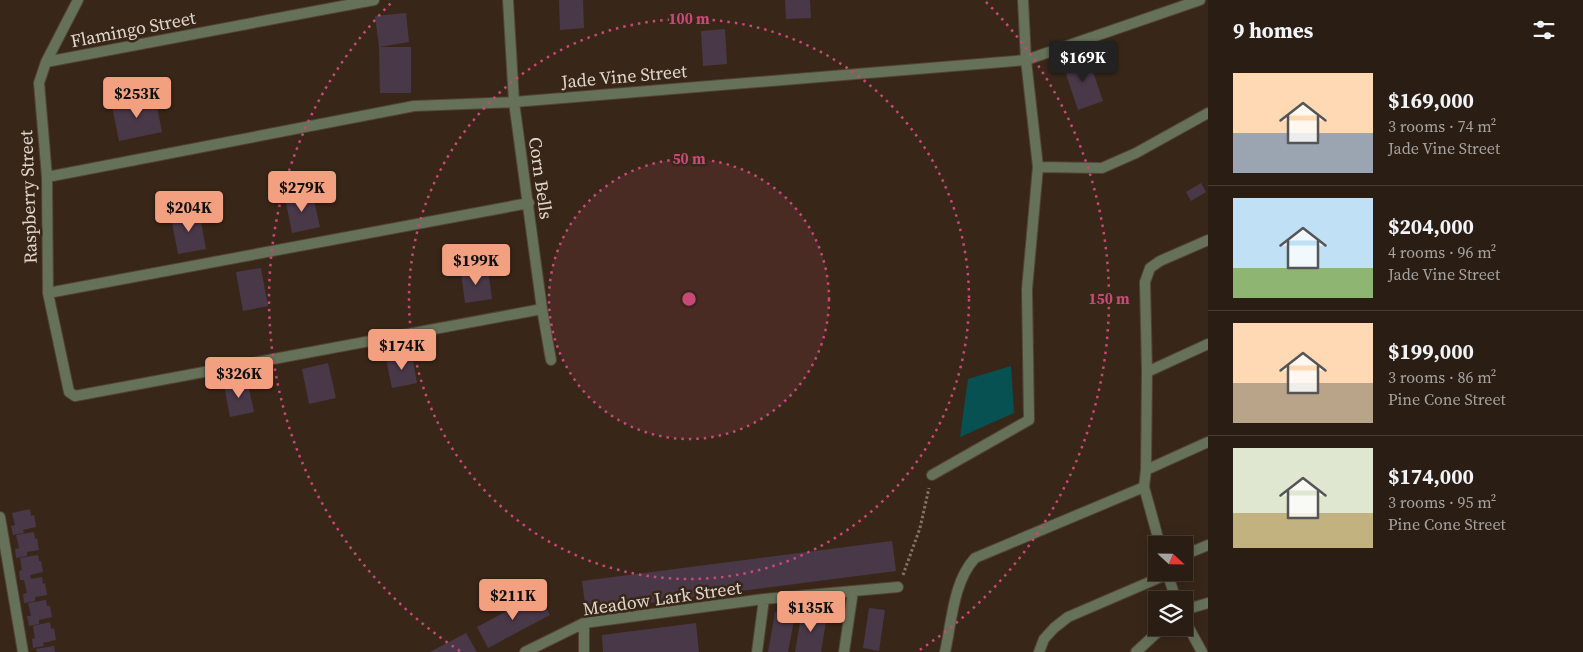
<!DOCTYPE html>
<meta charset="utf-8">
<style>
:root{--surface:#2a1d13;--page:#362a21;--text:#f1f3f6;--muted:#a5a2a0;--line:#463b33;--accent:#f2a080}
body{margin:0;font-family:"Source Serif 4",serif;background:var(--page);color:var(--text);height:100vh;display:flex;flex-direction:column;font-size:19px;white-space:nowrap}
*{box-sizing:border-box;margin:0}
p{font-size:16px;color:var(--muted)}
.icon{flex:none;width:28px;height:28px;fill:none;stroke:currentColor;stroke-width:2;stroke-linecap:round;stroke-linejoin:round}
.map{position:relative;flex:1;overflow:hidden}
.panel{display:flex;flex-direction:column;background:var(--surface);width:375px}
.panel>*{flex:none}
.needle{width:32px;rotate:112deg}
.buttons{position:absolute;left:1148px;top:536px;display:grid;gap:10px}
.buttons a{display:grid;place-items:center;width:45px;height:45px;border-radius:0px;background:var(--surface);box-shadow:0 2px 12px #0003,0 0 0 1px var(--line);font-size:25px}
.price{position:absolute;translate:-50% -42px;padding:0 11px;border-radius:5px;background:var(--accent);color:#111;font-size:16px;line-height:32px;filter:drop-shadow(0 1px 2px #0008)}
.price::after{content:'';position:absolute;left:50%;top:30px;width:15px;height:11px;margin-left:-8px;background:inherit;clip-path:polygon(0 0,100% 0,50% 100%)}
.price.active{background:#222;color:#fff}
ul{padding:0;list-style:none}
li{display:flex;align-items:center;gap:15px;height:125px;padding:0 25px}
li+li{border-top:1px solid var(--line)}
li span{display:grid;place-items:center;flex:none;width:140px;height:100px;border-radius:0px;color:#555}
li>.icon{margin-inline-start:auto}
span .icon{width:60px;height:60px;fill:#fffc;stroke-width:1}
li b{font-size:21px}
h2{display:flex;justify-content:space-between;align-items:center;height:60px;padding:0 25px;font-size:21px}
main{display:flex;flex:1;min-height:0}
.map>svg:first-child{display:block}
.water{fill:#085153}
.building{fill:#493848}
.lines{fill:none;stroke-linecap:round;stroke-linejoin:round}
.minor-casing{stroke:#534336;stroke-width:12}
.path{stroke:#827367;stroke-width:3;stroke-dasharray:2.5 2.5;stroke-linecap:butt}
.minor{stroke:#66715a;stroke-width:10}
.ring{fill:none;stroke:#ca4878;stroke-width:2.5;stroke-dasharray:2.5 5}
.labels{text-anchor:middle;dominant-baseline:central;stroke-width:5;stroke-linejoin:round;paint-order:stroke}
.street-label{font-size:18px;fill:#e1d6cd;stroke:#382719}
.centre{fill:#ca4878;stroke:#382719;stroke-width:2.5}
.ring-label{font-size:15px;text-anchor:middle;font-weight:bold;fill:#ca4878;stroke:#382719;stroke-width:5;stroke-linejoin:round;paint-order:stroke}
</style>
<main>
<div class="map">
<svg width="1208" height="652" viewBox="0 0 1208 652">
<rect width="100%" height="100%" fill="#382719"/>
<path class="water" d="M1011,366L1014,413L960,437L968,379Z"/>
<path class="building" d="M559,0H583L584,28L560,30Z
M785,0H810L811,18L786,19Z
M406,13L409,42L379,47H411V93H380L379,47L375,16Z
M725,29L727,64L703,66L701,31Z
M1088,57L1103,101L1078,110L1063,65Z
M155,97L162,132L119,141L112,106Z
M1201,183L1206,192L1191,201L1186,192Z
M312,192L320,227L292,233L285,198Z
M199,211L206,249L178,254L171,217Z
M261,268L268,306L243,311L236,272Z
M488,269L492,299L465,303L461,272Z
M412,355L417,383L392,388L386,359Z
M328,363L336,398L309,404L302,369Z
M247,380L254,412L230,417L224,385Z
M30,509L31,516L34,515L36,527L23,530L24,533L13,535L11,526L15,525L12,513Z
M34,532L35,539L37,538L39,550L27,552V556L16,558L15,549L19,548L16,535Z
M892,541L896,571L586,611L582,581Z
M38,555L39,561H41L43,572L30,575L31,579L42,577L43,584L45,583L47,595L35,597V601L24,603L23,594L27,593L24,580H20L19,571L22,570L20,558Z
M538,594L550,615L488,648L477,627Z
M46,600L47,606H50L52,617L39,620V624L29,626L27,616H31L28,603Z
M869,608L885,610L879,651L863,648Z
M802,611L827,616L821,652H795Z
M775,612L795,615L788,652H768Z
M50,622L51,629L54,628L56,640L43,643L44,646L33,648L32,639L35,638L33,626Z
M696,623L699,652H603L602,635Z
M466,633L477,652H430L447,643Z
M54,646L55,652H37L36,649Z"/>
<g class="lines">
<defs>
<path id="minor" d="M78,0L46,62L39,83L47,177L48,293L69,392L75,396L542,309
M508,0L514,102L542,309L551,360
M46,62L374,0
M1038,167L1102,168L1136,153L1208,113
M47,177L414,106L514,102L1026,60L1200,0
M48,293L529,203
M1147,372L1208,344
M1146,470L1208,442
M932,475L1029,420L1027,289L1038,167L1026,60L1023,0
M0,517L23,652
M1160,545L1144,487L1146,470L1147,372L1145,282L1150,268L1160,261L1208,240
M1184,555L1208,545
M1167,572L1176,600
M1184,610L1208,603
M1184,619L1202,652
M525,652L584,623L764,599L898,587
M584,652V623
M757,652L764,599
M844,652L853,591
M945,652C952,621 953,582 975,558L1144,487
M1039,652L1044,639L1054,628L1068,617L1168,574
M1136,652L1162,628"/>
</defs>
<use href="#minor" class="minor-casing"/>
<path class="path" d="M903,575L920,528L929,488"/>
<use href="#minor" class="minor"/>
</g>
<circle cx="689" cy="299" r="140" fill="#ca4878" fill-opacity=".12"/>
<g class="ring">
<circle cx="689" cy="299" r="140"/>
<circle cx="689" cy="299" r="280"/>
<path d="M460 651A420 420 0 0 1 392 2M986 2A420 420 0 0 1 918 651"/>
</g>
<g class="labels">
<g class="street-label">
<text transform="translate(133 29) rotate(-11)">Flamingo Street</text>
<text transform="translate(624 76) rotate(-5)">Jade Vine Street</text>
<text transform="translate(541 178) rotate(82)">Corn Bells</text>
<text transform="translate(28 197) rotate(-92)">Raspberry Street</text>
<text transform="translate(662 598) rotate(-8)">Meadow Lark Street</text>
</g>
</g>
<circle cx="689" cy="299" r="8" class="centre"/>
<g class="ring-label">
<text x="689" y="24">100 m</text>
<text x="689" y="164">50 m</text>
<text x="1109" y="304">150 m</text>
</g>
</svg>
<div class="buttons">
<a><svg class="needle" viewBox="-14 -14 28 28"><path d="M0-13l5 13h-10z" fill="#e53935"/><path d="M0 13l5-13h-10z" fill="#a5a2a0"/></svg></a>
<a><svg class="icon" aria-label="layers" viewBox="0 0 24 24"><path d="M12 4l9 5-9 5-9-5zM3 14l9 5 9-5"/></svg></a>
</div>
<b class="price active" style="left:1083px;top:83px">$169K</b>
<b class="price" style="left:137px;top:119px">$253K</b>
<b class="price" style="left:302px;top:213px">$279K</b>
<b class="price" style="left:189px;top:233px">$204K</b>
<b class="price" style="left:476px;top:286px">$199K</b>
<b class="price" style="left:402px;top:371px">$174K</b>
<b class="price" style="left:239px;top:399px">$326K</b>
<b class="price" style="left:513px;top:621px">$211K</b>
<b class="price" style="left:811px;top:633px">$135K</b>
</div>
<section class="panel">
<h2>9 homes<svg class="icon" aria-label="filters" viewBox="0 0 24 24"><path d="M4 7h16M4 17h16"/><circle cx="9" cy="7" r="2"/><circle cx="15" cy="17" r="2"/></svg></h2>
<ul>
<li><span style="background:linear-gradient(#ffd9b3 60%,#9aa5b1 0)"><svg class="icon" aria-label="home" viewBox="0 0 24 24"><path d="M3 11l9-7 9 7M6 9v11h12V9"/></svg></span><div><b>$169,000</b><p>3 rooms · 74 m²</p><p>Jade Vine Street</p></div></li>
<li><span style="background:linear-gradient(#bfe0f5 70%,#8fb573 0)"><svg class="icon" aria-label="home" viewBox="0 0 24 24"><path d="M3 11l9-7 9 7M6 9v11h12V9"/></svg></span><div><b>$204,000</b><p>4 rooms · 96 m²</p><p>Jade Vine Street</p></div></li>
<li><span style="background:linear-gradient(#ffd9b3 60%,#b9a48a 0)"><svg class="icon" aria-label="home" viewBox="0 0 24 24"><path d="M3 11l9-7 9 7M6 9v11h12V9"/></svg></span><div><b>$199,000</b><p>3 rooms · 86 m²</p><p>Pine Cone Street</p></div></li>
<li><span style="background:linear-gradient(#dfe7d0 65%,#c2b280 0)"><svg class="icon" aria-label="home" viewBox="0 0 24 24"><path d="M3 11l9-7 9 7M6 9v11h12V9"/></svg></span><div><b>$174,000</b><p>3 rooms · 95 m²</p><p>Pine Cone Street</p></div></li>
</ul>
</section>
</main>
